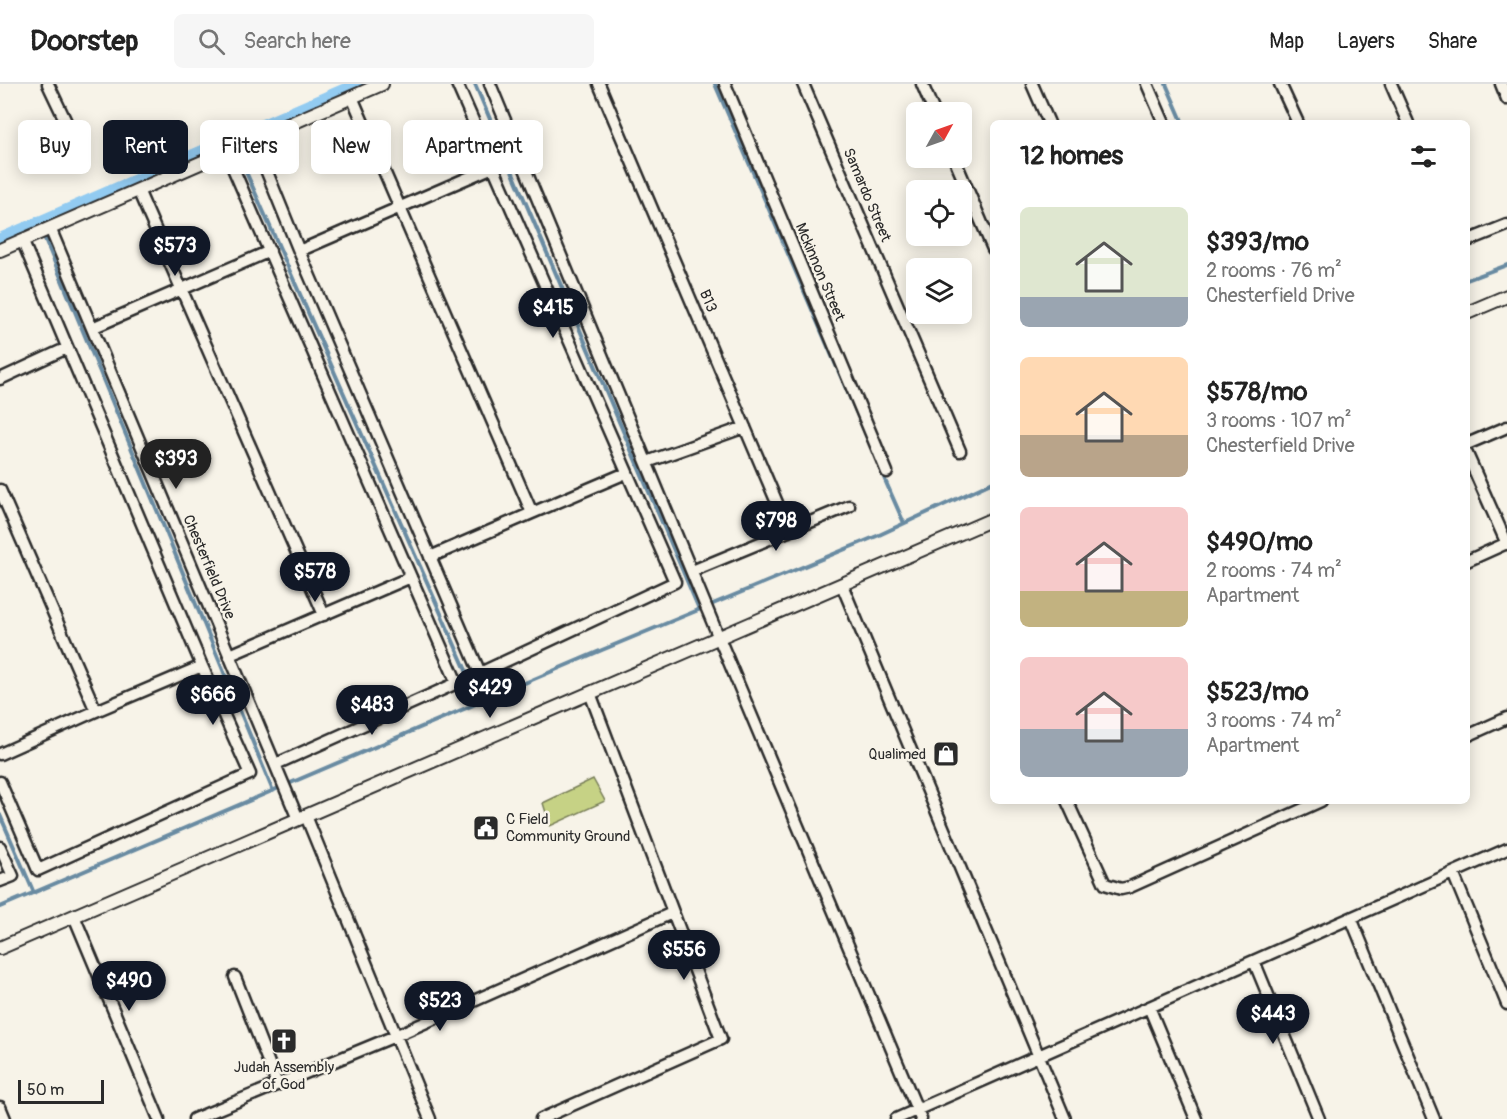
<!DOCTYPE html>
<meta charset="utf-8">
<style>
:root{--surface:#fff;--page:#f6f6f6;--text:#222;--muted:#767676;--line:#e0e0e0;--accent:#111827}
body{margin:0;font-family:Pangolin,sans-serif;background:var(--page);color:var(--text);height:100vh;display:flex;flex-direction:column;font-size:22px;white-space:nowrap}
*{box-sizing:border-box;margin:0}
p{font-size:20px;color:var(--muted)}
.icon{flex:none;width:33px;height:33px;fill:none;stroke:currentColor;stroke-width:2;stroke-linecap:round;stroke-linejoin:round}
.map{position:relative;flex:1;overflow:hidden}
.details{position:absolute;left:990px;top:36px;width:480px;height:684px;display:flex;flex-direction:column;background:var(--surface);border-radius:9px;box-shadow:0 3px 15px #0003}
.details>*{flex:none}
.banner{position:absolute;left:18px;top:36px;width:570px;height:54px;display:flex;gap:12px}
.needle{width:39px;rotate:50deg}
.tools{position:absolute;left:906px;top:18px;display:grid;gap:12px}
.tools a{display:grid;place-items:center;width:66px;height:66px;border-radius:9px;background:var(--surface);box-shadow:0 3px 15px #0003;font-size:30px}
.scale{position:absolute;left:18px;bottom:15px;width:86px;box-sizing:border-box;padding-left:6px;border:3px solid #2b2b2b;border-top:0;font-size:16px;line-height:21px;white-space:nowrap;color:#2b2b2b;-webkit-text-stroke:4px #f7f3e8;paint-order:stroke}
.price{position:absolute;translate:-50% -51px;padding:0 14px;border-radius:21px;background:var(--accent);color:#fff;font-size:20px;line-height:39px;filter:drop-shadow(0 2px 3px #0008)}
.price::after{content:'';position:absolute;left:50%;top:36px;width:18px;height:14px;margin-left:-9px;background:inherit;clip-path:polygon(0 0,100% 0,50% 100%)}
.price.selected{background:#222;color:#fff}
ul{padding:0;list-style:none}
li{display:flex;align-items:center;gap:18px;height:150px;padding:0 30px}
li span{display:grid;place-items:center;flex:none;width:168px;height:120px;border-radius:9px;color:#555}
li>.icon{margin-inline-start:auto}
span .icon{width:72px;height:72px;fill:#fffc;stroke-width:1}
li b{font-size:26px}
h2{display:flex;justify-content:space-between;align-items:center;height:72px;padding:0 30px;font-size:26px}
.pill{padding:0 21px;border-radius:9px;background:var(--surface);box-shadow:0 3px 15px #0003;font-size:21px;line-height:54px}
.pill.selected{background:var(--accent);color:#fff}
header{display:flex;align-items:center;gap:36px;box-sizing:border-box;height:84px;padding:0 30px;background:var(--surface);border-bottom:2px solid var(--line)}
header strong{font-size:28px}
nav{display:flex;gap:33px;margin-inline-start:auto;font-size:21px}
.search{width:420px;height:54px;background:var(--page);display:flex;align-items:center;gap:15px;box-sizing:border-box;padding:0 21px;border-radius:9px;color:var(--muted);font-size:22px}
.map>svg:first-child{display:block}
.green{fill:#c6d285;stroke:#787e58;stroke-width:1.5}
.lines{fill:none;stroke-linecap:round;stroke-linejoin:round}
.stream{stroke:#698ba2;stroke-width:4}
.canal{stroke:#92cbf1;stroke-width:12}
.minor-casing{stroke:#2b2b2b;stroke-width:15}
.tertiary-casing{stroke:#2b2b2b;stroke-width:16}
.minor{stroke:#f7f3e8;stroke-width:10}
.tertiary{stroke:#f7f3e8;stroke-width:12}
.labels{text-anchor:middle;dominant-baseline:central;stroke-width:5;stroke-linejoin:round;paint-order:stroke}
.street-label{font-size:15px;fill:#2b2b2b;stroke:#f7f3e8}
.poi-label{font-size:15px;fill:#2b2b2b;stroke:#f7f3e8;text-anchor:end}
</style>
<header>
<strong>Doorstep</strong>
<div class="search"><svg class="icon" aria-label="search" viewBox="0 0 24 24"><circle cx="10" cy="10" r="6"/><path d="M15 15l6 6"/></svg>Search here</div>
<nav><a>Map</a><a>Layers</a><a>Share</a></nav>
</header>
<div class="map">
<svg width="1507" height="1035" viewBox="0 0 1507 1035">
<rect width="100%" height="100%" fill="#f7f3e8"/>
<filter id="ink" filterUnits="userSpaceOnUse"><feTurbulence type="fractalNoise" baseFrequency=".0167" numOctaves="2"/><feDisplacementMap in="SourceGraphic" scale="12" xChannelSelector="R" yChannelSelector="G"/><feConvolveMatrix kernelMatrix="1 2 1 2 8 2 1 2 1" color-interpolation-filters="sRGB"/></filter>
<g filter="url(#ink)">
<path class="green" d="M593,695L605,717L550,742L543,719Z"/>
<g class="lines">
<path class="stream" d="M475,0L699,525
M715,0L869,358
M1166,0L1183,39
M231,54L480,618
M38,138L273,707
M1467,196L1507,181
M881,387L904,439
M0,731L34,809
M0,823L602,566L877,452L993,398"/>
<path class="canal" d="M0,155L357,0"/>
<defs>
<path id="minor" d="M48,0L78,63
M490,0L719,554L921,1035
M599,0L789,447
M725,0L887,388
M803,0L960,367
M922,0L934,28
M1032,0L1049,39
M1147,0L1164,39
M1280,0L1298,39
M1391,0L1408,39
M1501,0L1507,15
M352,13L532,429L626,389
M254,56L299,167L480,589L675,498L457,0
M226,68L457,599L276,680
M954,74L993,165
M138,106L324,531
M50,144L298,735
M1467,157L1507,141
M299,167L493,83
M92,244L270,167
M0,295L67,264
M1467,360L1507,343
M1467,370L1507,460
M647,378L745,343
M0,406L96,627
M430,473L532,429
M1467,477L1507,459
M692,487L849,422
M842,501L1065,1035
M230,571L411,493
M1467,652L1507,634
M0,670L96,627L202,582
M0,698L38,786L250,690L202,582L22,156
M1067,717L1105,800L1121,805L1130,803L1321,717
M306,732L430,1035
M0,763L13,792L0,797
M1453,789L1507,920
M74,832L159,1035
M1351,834L1434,1035
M1254,877L1319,1035
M235,893L277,1000
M1149,923L1196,1035
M0,1023L5,1035
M194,1035L395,952L672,829
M541,1035L721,955L590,609
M896,1035L1507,765"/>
<path id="tertiary" d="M0,166L382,0
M1467,229L1507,212
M0,864L993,435"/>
</defs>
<use href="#minor" class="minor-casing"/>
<use href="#tertiary" class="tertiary-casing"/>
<use href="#minor" class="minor"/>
<use href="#tertiary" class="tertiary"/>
</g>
</g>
<defs>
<symbol id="shop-square" viewBox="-11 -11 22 22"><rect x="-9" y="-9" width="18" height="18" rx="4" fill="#2b2b2b" stroke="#f7f3e8"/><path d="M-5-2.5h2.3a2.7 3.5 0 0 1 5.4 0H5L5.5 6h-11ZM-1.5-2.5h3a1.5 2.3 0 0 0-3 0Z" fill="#fff"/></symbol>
<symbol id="civic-square" viewBox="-11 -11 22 22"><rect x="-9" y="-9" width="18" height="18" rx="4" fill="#2b2b2b" stroke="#f7f3e8"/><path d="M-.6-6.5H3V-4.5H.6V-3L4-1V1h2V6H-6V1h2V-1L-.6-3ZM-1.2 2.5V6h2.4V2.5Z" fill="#fff"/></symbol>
<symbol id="church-square" viewBox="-11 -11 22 22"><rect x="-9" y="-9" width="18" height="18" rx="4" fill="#2b2b2b" stroke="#f7f3e8"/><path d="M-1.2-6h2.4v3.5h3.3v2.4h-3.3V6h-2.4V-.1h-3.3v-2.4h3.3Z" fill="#fff"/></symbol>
</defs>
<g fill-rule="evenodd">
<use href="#shop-square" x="931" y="655" width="30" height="30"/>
<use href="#civic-square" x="471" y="729" width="30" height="30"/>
<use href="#church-square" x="269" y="942" width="30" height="30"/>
</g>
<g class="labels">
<g class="street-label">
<text transform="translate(867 111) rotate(67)">Samardo Street</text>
<text transform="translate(820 188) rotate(67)">Mckinnon Street</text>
<text transform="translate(708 217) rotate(67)">B13</text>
<text transform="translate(209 483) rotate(67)">Chesterfield Drive</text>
</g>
<g class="poi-label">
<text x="926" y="670">Qualimed</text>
<text x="506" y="735" text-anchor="start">C Field<tspan x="506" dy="17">Community Ground</tspan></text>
<text x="284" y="983" text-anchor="middle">Judah Assembly<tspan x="284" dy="17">of God</tspan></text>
</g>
</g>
</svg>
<div class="tools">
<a><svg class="needle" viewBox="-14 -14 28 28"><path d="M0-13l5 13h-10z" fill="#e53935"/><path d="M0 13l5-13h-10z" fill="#767676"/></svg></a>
<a><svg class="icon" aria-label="locate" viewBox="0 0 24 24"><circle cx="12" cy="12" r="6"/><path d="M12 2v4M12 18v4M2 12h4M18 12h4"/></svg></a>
<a><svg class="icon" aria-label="layers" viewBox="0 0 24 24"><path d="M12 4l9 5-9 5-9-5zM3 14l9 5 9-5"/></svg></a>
</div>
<div class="scale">50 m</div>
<b class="price" style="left:175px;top:193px">$573</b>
<b class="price" style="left:553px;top:255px">$415</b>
<b class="price selected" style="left:176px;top:406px">$393</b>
<b class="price" style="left:776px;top:468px">$798</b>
<b class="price" style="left:315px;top:519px">$578</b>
<b class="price" style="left:490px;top:635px">$429</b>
<b class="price" style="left:213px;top:642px">$666</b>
<b class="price" style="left:372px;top:652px">$483</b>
<b class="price" style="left:684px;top:897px">$556</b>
<b class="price" style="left:129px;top:928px">$490</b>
<b class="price" style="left:440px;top:948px">$523</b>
<b class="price" style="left:1273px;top:961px">$443</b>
<div class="banner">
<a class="pill">Buy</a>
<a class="pill selected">Rent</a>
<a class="pill">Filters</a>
<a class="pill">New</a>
<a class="pill">Apartment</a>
</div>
<section class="details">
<h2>12 homes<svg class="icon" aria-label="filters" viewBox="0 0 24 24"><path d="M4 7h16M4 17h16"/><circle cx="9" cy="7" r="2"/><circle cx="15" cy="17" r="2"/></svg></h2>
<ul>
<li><span style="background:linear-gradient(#dfe7d0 75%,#9aa5b1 0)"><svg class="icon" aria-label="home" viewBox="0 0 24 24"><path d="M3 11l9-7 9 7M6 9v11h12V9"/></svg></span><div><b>$393/mo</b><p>2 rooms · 76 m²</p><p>Chesterfield Drive</p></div></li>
<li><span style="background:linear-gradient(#ffd9b3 65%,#b9a48a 0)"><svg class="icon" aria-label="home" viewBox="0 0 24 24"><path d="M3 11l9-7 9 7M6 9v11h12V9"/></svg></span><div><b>$578/mo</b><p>3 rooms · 107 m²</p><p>Chesterfield Drive</p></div></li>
<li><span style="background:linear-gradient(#f6c9c9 70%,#c2b280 0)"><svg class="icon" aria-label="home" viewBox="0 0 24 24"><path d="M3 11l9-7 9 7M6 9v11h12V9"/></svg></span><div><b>$490/mo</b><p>2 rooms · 74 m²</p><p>Apartment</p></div></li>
<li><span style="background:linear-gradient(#f6c9c9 60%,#9aa5b1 0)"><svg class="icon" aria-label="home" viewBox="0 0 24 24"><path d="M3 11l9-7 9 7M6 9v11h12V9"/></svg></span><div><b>$523/mo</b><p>3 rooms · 74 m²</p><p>Apartment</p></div></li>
</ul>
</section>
</div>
